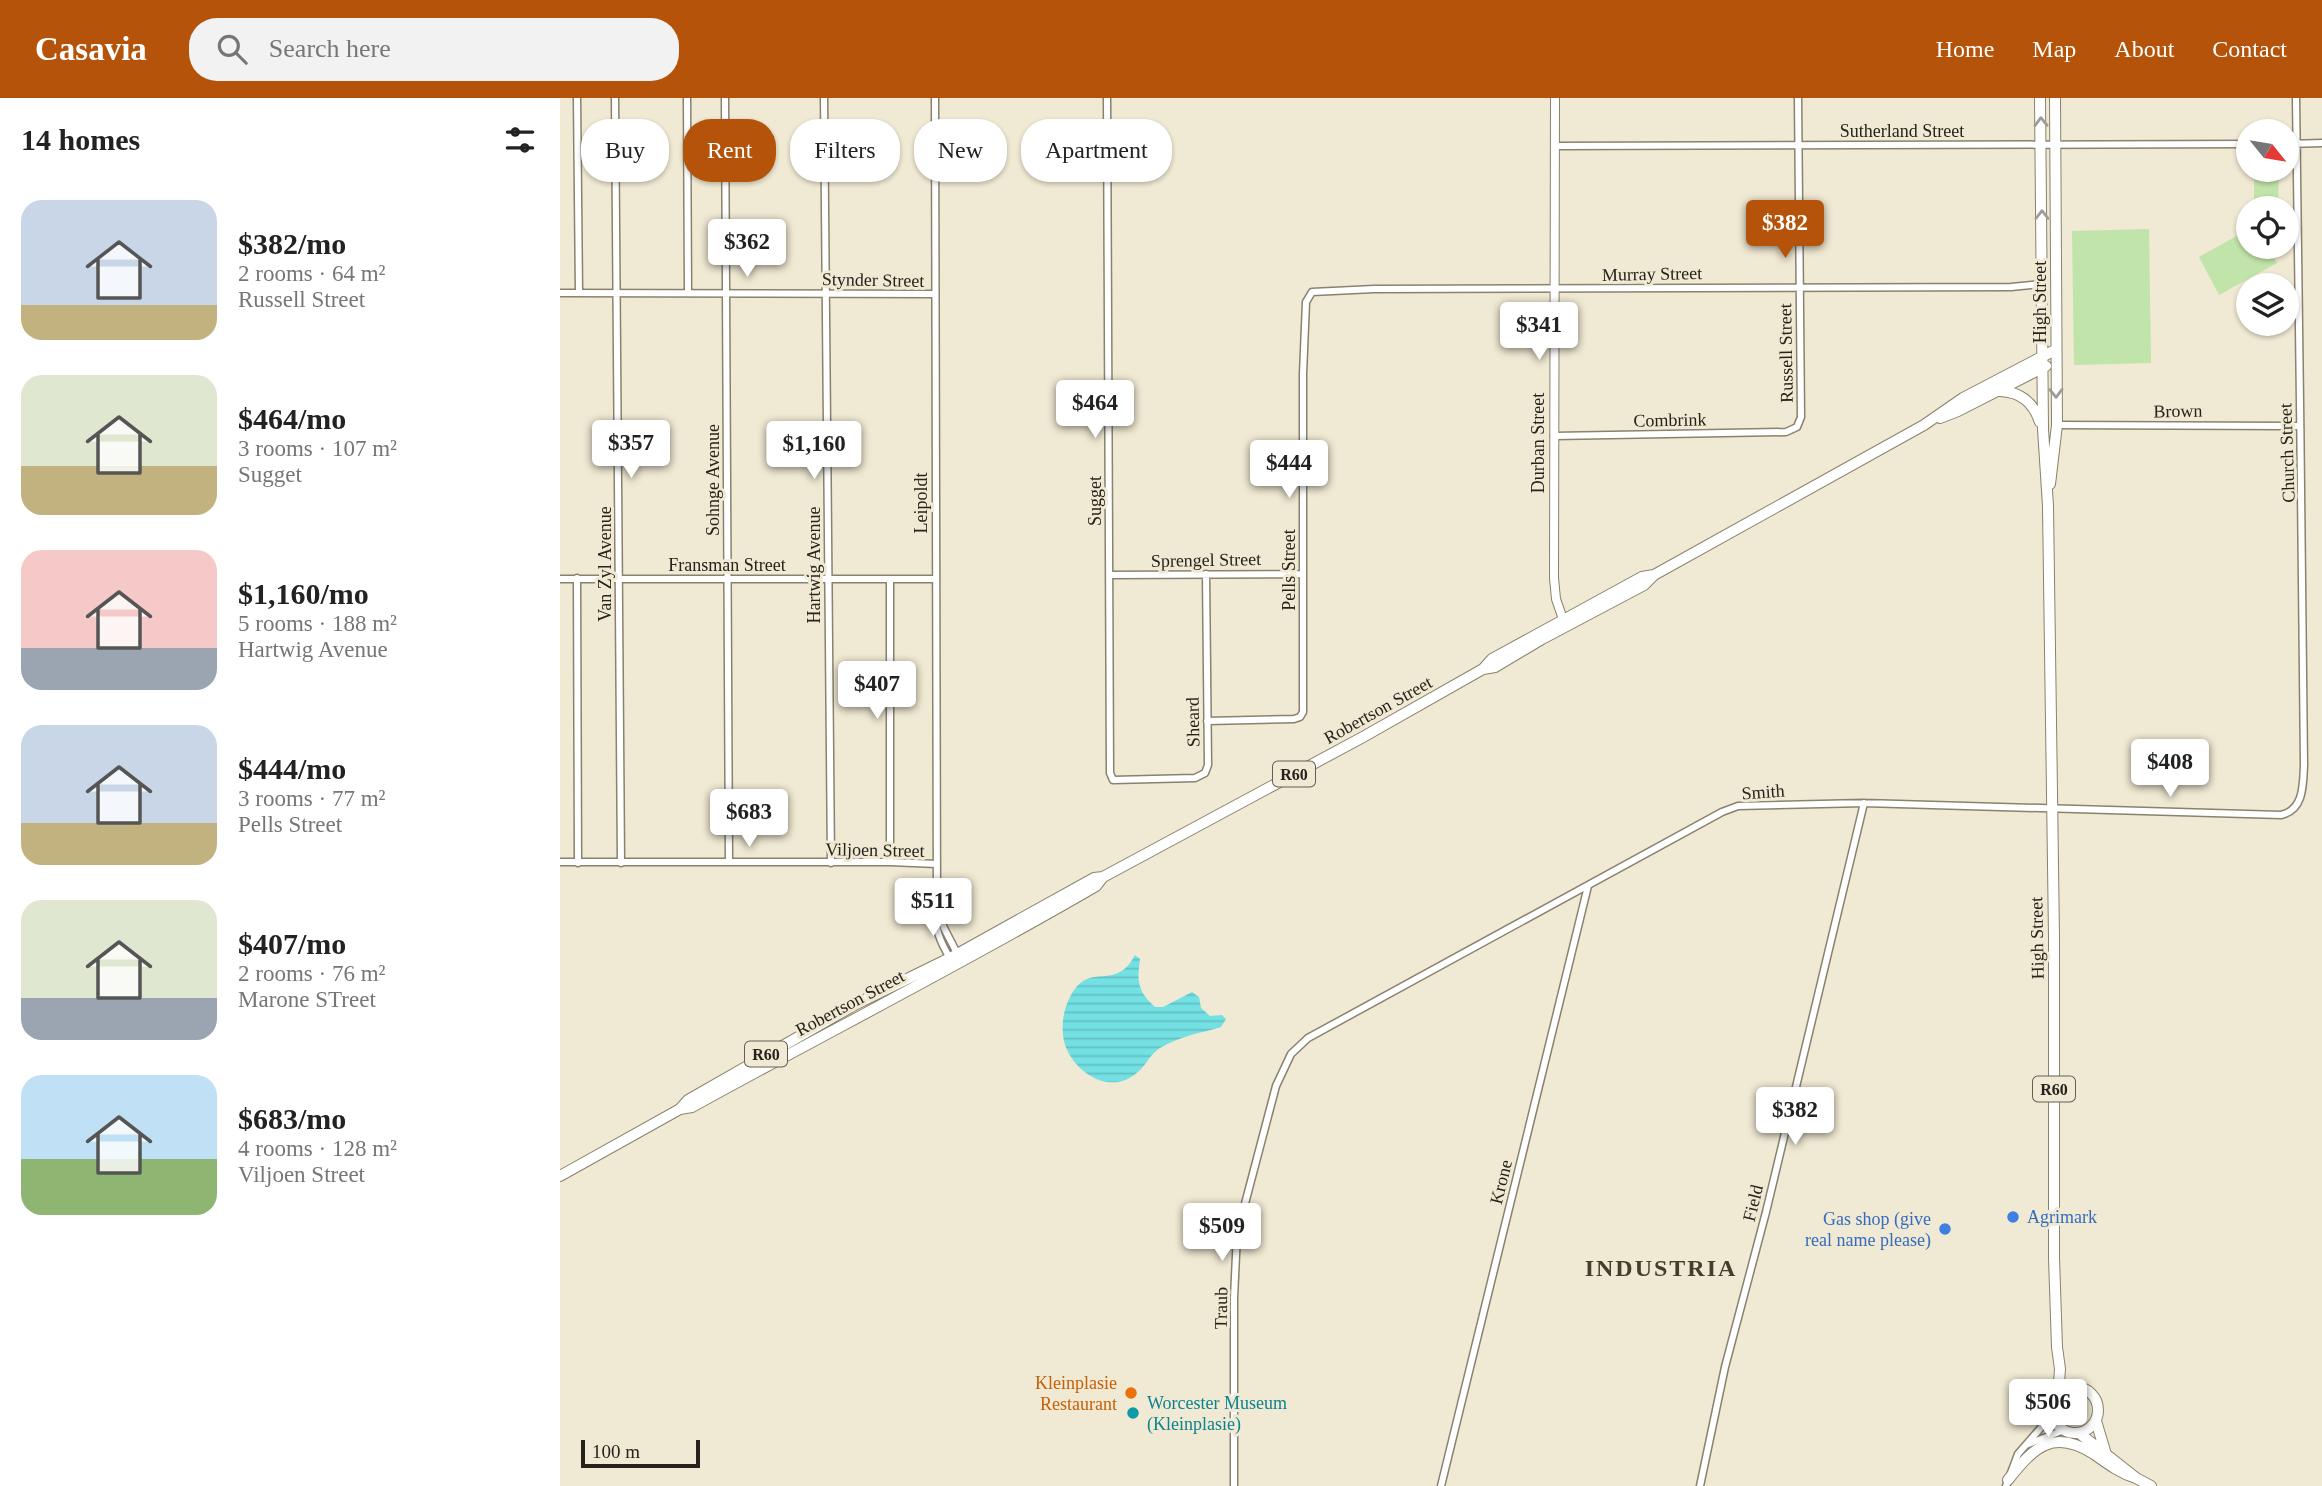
<!DOCTYPE html>
<meta charset="utf-8">
<style>
:root{--surface:#fff;--page:#f2f2f2;--text:#222;--muted:#767676;--accent:#b45309}
body{margin:0;font-family:"Times New Roman",serif;background:var(--page);color:var(--text);height:100vh;display:flex;flex-direction:column;font-size:26px;white-space:nowrap}
*{box-sizing:border-box;margin:0}
p{font-size:23px;color:var(--muted)}
.icon{flex:none;width:38px;height:38px;fill:none;stroke:currentColor;stroke-width:2;stroke-linecap:round;stroke-linejoin:round}
.map{position:relative;flex:1;overflow:hidden}
.panel{display:flex;flex-direction:column;background:var(--surface);width:560px}
.panel>*{flex:none}
.guide{position:absolute;left:21px;top:21px;width:665px;height:63px;display:flex;gap:14px}
.needle{width:46px;rotate:120deg}
.tools{position:absolute;left:1676px;top:21px;display:grid;gap:14px}
.tools a{display:grid;place-items:center;width:63px;height:63px;border-radius:50%;background:var(--surface);box-shadow:0 2px 5px #0004;font-size:35px}
.scale{position:absolute;left:21px;bottom:18px;width:119px;box-sizing:border-box;padding-left:7px;border:4px solid #25231b;border-top:0;font-size:19px;line-height:24px;white-space:nowrap;color:#25231b;-webkit-text-stroke:5px #f0e9d3;paint-order:stroke}
.price{position:absolute;translate:-50% -60px;padding:0 16px;border-radius:7px;background:#fff;color:#222;font-size:23px;line-height:46px;filter:drop-shadow(0 2px 4px #0008)}
.price::after{content:'';position:absolute;left:50%;top:42px;width:21px;height:16px;margin-left:-10px;background:inherit;clip-path:polygon(0 0,100% 0,50% 100%)}
.price.active{background:var(--accent);color:#fff}
ul{padding:0;list-style:none}
li{display:flex;align-items:center;gap:21px;height:175px;padding:0 21px}
li span{display:grid;place-items:center;flex:none;width:196px;height:140px;border-radius:21px;color:#555}
li>.icon{margin-inline-start:auto}
span .icon{width:84px;height:84px;fill:#fffc;stroke-width:1}
li b{font-size:30px}
h2{display:flex;justify-content:space-between;align-items:center;height:84px;padding:0 21px;font-size:30px}
.tag{padding:0 24px;border-radius:28px;background:var(--surface);box-shadow:0 2px 5px #0004;font-size:24px;line-height:63px}
.tag.active{background:var(--accent);color:#fff}
header{display:flex;align-items:center;gap:42px;box-sizing:border-box;height:98px;padding:0 35px;background:var(--accent);color:#fff}
header strong{font-size:33px}
nav{display:flex;gap:38px;margin-inline-start:auto;font-size:24px}
.search{width:490px;height:63px;background:var(--page);display:flex;align-items:center;gap:18px;box-sizing:border-box;padding:0 24px;border-radius:28px;color:var(--muted);font-size:26px}
main{display:flex;flex:1;min-height:0}
.map>svg:first-child{display:block}
.green{fill:#c0e4a9}
.water{fill:url(#water-rules)}
.lines{fill:none;stroke-linecap:round;stroke-linejoin:round}
.minor-casing{stroke:#88826e;stroke-width:9}
.tertiary-casing{stroke:#88826e;stroke-width:10}
.primary-casing{stroke:#88826e;stroke-width:12}
.minor{stroke:#fff;stroke-width:6}
.tertiary{stroke:#fff;stroke-width:8}
.primary{stroke:#fff;stroke-width:10}
.oneway{stroke:#9d9c98}
.shop-dot{fill:#3f7fe0;stroke:#f0e9d3;stroke-width:2.5}
.food-dot{fill:#e8710a;stroke:#f0e9d3;stroke-width:2.5}
.culture-dot{fill:#0f9aa8;stroke:#f0e9d3;stroke-width:2.5}
.labels{text-anchor:middle;dominant-baseline:central;stroke-width:6;stroke-linejoin:round;paint-order:stroke}
.shield{fill:#f0e9d3;stroke:#625e52;stroke-width:2}
.shield-label{font-size:16px;font-weight:bold;fill:#25231b}
.street-label{font-size:18px;fill:#25231b;stroke:#f0e9d3}
.shop-label{font-size:18px;fill:#366cbe;stroke:#f0e9d3;text-anchor:start}
.food-label{font-size:18px;fill:#c56008;stroke:#f0e9d3;text-anchor:end}
.culture-label{font-size:18px;fill:#0d838f;stroke:#f0e9d3;text-anchor:start}
.district-label{font-size:24px;font-weight:bold;letter-spacing:2px;fill:#443e2c;stroke:#f0e9d3}
</style>
<header>
<strong>Casavia</strong>
<div class="search"><svg class="icon" aria-label="search" viewBox="0 0 24 24"><circle cx="10" cy="10" r="6"/><path d="M15 15l6 6"/></svg>Search here</div>
<nav><a>Home</a><a>Map</a><a>About</a><a>Contact</a></nav>
</header>
<main>
<section class="panel">
<h2>14 homes<svg class="icon" aria-label="filters" viewBox="0 0 24 24"><path d="M4 7h16M4 17h16"/><circle cx="9" cy="7" r="2"/><circle cx="15" cy="17" r="2"/></svg></h2>
<ul>
<li><span style="background:linear-gradient(#c9d6e8 75%,#c2b280 0)"><svg class="icon" aria-label="home" viewBox="0 0 24 24"><path d="M3 11l9-7 9 7M6 9v11h12V9"/></svg></span><div><b>$382/mo</b><p>2 rooms · 64 m²</p><p>Russell Street</p></div></li>
<li><span style="background:linear-gradient(#dfe7d0 65%,#c2b280 0)"><svg class="icon" aria-label="home" viewBox="0 0 24 24"><path d="M3 11l9-7 9 7M6 9v11h12V9"/></svg></span><div><b>$464/mo</b><p>3 rooms · 107 m²</p><p>Sugget</p></div></li>
<li><span style="background:linear-gradient(#f6c9c9 70%,#9aa5b1 0)"><svg class="icon" aria-label="home" viewBox="0 0 24 24"><path d="M3 11l9-7 9 7M6 9v11h12V9"/></svg></span><div><b>$1,160/mo</b><p>5 rooms · 188 m²</p><p>Hartwig Avenue</p></div></li>
<li><span style="background:linear-gradient(#c9d6e8 70%,#c2b280 0)"><svg class="icon" aria-label="home" viewBox="0 0 24 24"><path d="M3 11l9-7 9 7M6 9v11h12V9"/></svg></span><div><b>$444/mo</b><p>3 rooms · 77 m²</p><p>Pells Street</p></div></li>
<li><span style="background:linear-gradient(#dfe7d0 70%,#9aa5b1 0)"><svg class="icon" aria-label="home" viewBox="0 0 24 24"><path d="M3 11l9-7 9 7M6 9v11h12V9"/></svg></span><div><b>$407/mo</b><p>2 rooms · 76 m²</p><p>Marone STreet</p></div></li>
<li><span style="background:linear-gradient(#bfe0f5 60%,#8fb573 0)"><svg class="icon" aria-label="home" viewBox="0 0 24 24"><path d="M3 11l9-7 9 7M6 9v11h12V9"/></svg></span><div><b>$683/mo</b><p>4 rooms · 128 m²</p><p>Viljoen Street</p></div></li>
</ul>
</section>
<div class="map">
<svg width="1762" height="1388" viewBox="0 0 1762 1388">
<defs>
<pattern id="water-rules" width="6" height="5" patternUnits="userSpaceOnUse" patternTransform="scale(1.75)"><rect width="6" height="5" fill="#73e0e4"/><path d="M0 2.5h6" fill="none" stroke="#63c0c3"/></pattern>
</defs>
<rect width="100%" height="100%" fill="#f0e9d3"/>
<path class="green" d="M1694,72H1719L1718,110H1694Z
M1589,131L1591,265L1514,267L1512,133Z
M1689,131V149H1708L1717,165L1659,197L1639,159Z"/>
<path class="water" d="M575,857L580,861C577,883 577,893 595,909H603L632,894L639,899L641,910L650,918L662,917L666,921L661,929C641,935 620,938 600,950C590,956 587,966 579,973C554,997 521,979 508,954C499,937 502,913 511,897C531,862 555,895 575,857Z"/>
<g class="lines">
<defs>
<path id="minor" d="M17,0L19,195
M55,0L61,765
M127,0L128,195
M165,0L169,764
M264,0L271,765
M375,0L377,810C372,828 382,847 391,862
M547,0L550,675L553,682L635,680L645,675L648,667L646,476
M1727,46L1762,45
M995,48L1689,46
M0,195L375,196
M1497,327L1739,328
M994,338L1226,334L1237,329L1241,319L1238,0
M549,477L743,476
M17,480L18,765
M0,481H375
M647,623L734,621L740,619L743,614V276L746,204L752,194L814,191L1451,189L1482,186
M0,764H330L377,766
M330,764V481
M377,810L384,830L399,859
M1466,1347L1504,1332
M674,1388V1200L677,1136L716,988L731,956L748,940L1162,714L1178,708L1304,705L1721,717C1744,712 1743,687 1744,667C1743,445 1738,222 1736,0
M881,1388L1028,788
M1140,1388L1165,1269L1206,1114L1304,705
M1446,1388L1458,1356L1492,1317"/>
<path id="tertiary" d="M995,0L994,480L996,501L1005,527"/>
<path id="primary" d="M1480,0L1483,331L1488,408L1494,838V1160L1497,1249L1500,1271L1498,1298
M1440,293C1461,294 1473,304 1480,324
M1380,320L1398,313L1486,268
M1490,386L1497,327L1495,0
M923,571L935,569L982,541L1084,487L1094,477L1364,327L1403,300L1495,252
M120,1011L132,1009C266,935 404,865 536,788L543,779
M0,1078L120,1011L128,1002L296,906L390,860L534,780L543,779L803,639L923,571L932,561L1082,479L1094,477
M1492 1312a23 23 0 1 1 46 0a23 23 0 1 1-46 0Z
M1536,1323L1545,1353
M1519,1335L1576,1380L1591,1388
M1448,1382C1474,1349 1493,1330 1534,1356C1548,1366 1560,1375 1576,1380"/>
</defs>
<use href="#minor" class="minor-casing"/>
<use href="#tertiary" class="tertiary-casing"/>
<use href="#primary" class="primary-casing"/>
<use href="#minor" class="minor"/>
<use href="#tertiary" class="tertiary"/>
<use href="#primary" class="primary"/>
</g>
<defs><path id="oneway-chevron" d="M-2-3.5L2.5 0L-2 3.5" fill="none" stroke-width="1.6" stroke-linecap="round" stroke-linejoin="round" transform="scale(1.75)"/></defs>
<g class="oneway">
<use href="#oneway-chevron" transform="translate(1481 24) rotate(-91)"/>
<use href="#oneway-chevron" transform="translate(1482 117) rotate(-90)"/>
<use href="#oneway-chevron" transform="translate(1496 295) rotate(89)"/>
</g>
<g class="shop-dot">
<circle cx="1453" cy="1119" r="7"/>
<circle cx="1385" cy="1131" r="7"/>
</g>
<circle class="food-dot" cx="571" cy="1295" r="7"/>
<circle class="culture-dot" cx="573" cy="1315" r="7"/>
<g class="labels">
<g class="shield">
<rect x="713" y="663.5" width="42" height="25" rx="5"/>
<rect x="185" y="943.5" width="42" height="25" rx="5"/>
<rect x="1473" y="978.5" width="42" height="25" rx="5"/>
</g>
<g class="shield-label">
<text x="734" y="676">R60</text>
<text x="206" y="956">R60</text>
<text x="1494" y="991">R60</text>
</g>
<g class="street-label">
<text x="1342" y="33">Sutherland Street</text>
<text transform="translate(1092 176) rotate(-1)">Murray Street</text>
<text transform="translate(313 182) rotate(1)">Stynder Street</text>
<text transform="translate(1480 204) rotate(-90)">High Street</text>
<text transform="translate(1226 255) rotate(-91)">Russell Street</text>
<text transform="translate(1618 313) rotate(-1)">Brown</text>
<text transform="translate(1110 322) rotate(-1)">Combrink</text>
<text transform="translate(978 345) rotate(-90)">Durban Street</text>
<text transform="translate(1727 355) rotate(-92)">Church Street</text>
<text transform="translate(153 382) rotate(-90)">Sohnge Avenue</text>
<text transform="translate(535 403) rotate(-90)">Sugget</text>
<text transform="translate(361 405) rotate(-90)">Leipoldt</text>
<text transform="translate(646 462) rotate(-1)">Sprengel Street</text>
<text transform="translate(45 466) rotate(-90)">Van Zyl Avenue</text>
<text x="167" y="467">Fransman Street</text>
<text transform="translate(254 467) rotate(-90)">Hartwig Avenue</text>
<text transform="translate(729 472) rotate(-90)">Pells Street</text>
<text transform="translate(818 612) rotate(-29)">Robertson Street</text>
<text transform="translate(633 624) rotate(-91)">Sheard</text>
<text transform="translate(1203 694) rotate(-4)">Smith</text>
<text transform="translate(315 752) rotate(1)">Viljoen Street</text>
<text transform="translate(1477 840) rotate(-91)">High Street</text>
<text transform="translate(290 905) rotate(-28)">Robertson Street</text>
<text transform="translate(941 1084) rotate(-76)">Krone</text>
<text transform="translate(1193 1105) rotate(-76)">Field</text>
<text transform="translate(661 1210) rotate(-89)">Traub</text>
</g>
<g class="shop-label">
<text x="1467" y="1119">Agrimark</text>
<text x="1371" y="1121" text-anchor="end">Gas shop (give<tspan x="1371" dy="21">real name please)</tspan></text>
</g>
<g class="food-label">
<text x="557" y="1285">Kleinplasie<tspan x="557" dy="21">Restaurant</tspan></text>
</g>
<g class="culture-label">
<text x="587" y="1305">Worcester Museum<tspan x="587" dy="21">(Kleinplasie)</tspan></text>
</g>
<g class="district-label">
<text x="1101" y="1170">INDUSTRIA</text>
</g>
</g>
</svg>
<div class="tools">
<a><svg class="needle" viewBox="-14 -14 28 28"><path d="M0-13l5 13h-10z" fill="#e53935"/><path d="M0 13l5-13h-10z" fill="#767676"/></svg></a>
<a><svg class="icon" aria-label="locate" viewBox="0 0 24 24"><circle cx="12" cy="12" r="6"/><path d="M12 2v4M12 18v4M2 12h4M18 12h4"/></svg></a>
<a><svg class="icon" aria-label="layers" viewBox="0 0 24 24"><path d="M12 4l9 5-9 5-9-5zM3 14l9 5 9-5"/></svg></a>
</div>
<div class="scale">100 m</div>
<b class="price active" style="left:1225px;top:162px">$382</b>
<b class="price" style="left:187px;top:181px">$362</b>
<b class="price" style="left:979px;top:264px">$341</b>
<b class="price" style="left:535px;top:342px">$464</b>
<b class="price" style="left:71px;top:382px">$357</b>
<b class="price" style="left:254px;top:383px">$1,160</b>
<b class="price" style="left:729px;top:402px">$444</b>
<b class="price" style="left:317px;top:623px">$407</b>
<b class="price" style="left:1610px;top:701px">$408</b>
<b class="price" style="left:189px;top:751px">$683</b>
<b class="price" style="left:373px;top:840px">$511</b>
<b class="price" style="left:1235px;top:1049px">$382</b>
<b class="price" style="left:662px;top:1165px">$509</b>
<b class="price" style="left:1488px;top:1341px">$506</b>
<div class="guide">
<a class="tag">Buy</a>
<a class="tag active">Rent</a>
<a class="tag">Filters</a>
<a class="tag">New</a>
<a class="tag">Apartment</a>
</div>
</div>
</main>
